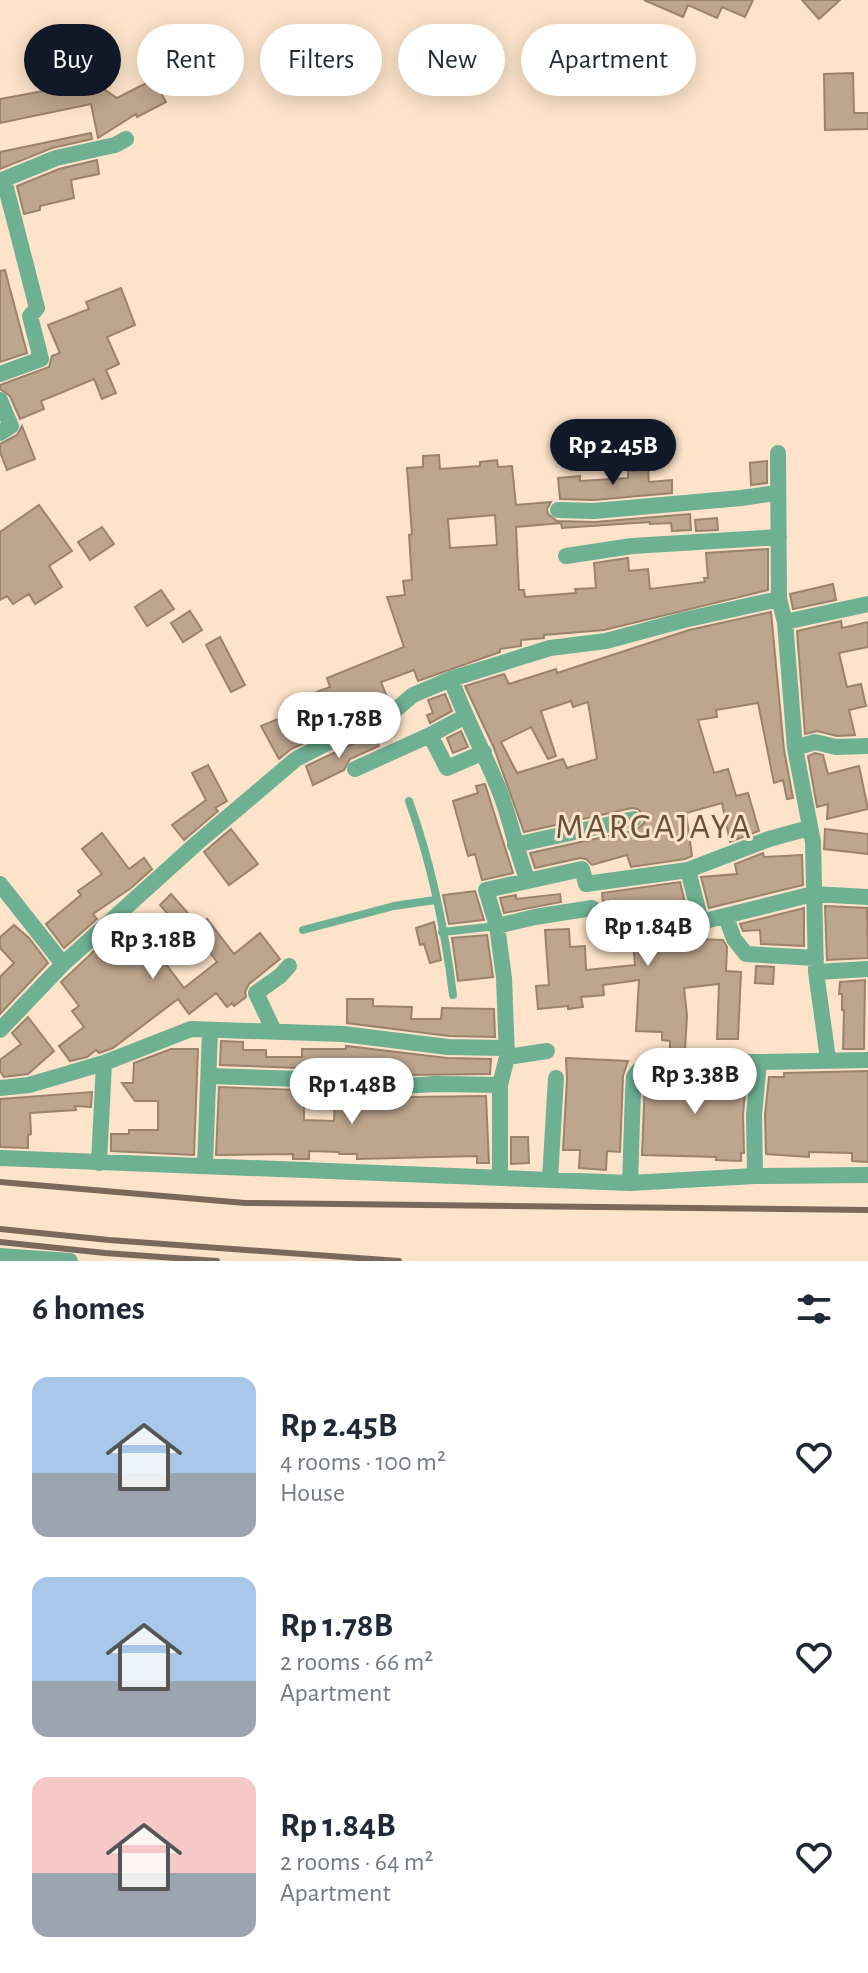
<!DOCTYPE html>
<meta charset="utf-8">
<style>
:root{--surface:#fff;--page:#f6f6f7;--text:#1f2937;--muted:#747a83;--accent:#111827}
body{margin:0;font-family:"Alegreya Sans",sans-serif;background:var(--page);color:var(--text);height:100vh;display:flex;flex-direction:column;font-size:30px;white-space:nowrap}
*{box-sizing:border-box;margin:0}
p{font-size:26px;color:var(--muted)}
.icon{flex:none;width:44px;height:44px;fill:none;stroke:currentColor;stroke-width:2;stroke-linecap:round;stroke-linejoin:round}
.map{position:relative;height:1261px;overflow:hidden}
.side{display:flex;flex-direction:column;background:var(--surface);flex:1}
.side>*{flex:none}
.guide{position:absolute;left:24px;top:24px;width:820px;height:72px;display:flex;gap:16px}
.price{position:absolute;translate:-50% -68px;padding:0 18px;border-radius:28px;background:#fff;color:#222;font-size:26px;line-height:52px;filter:drop-shadow(0 2px 4px #0008)}
.price::after{content:'';position:absolute;left:50%;top:48px;width:24px;height:18px;margin-left:-12px;background:inherit;clip-path:polygon(0 0,100% 0,50% 100%)}
.price.active{background:var(--accent);color:#fff}
ul{padding:0;list-style:none}
li{display:flex;align-items:center;gap:24px;height:200px;padding:0 32px}
li span{display:grid;place-items:center;flex:none;width:224px;height:160px;border-radius:16px;color:#555}
li>.icon{margin-inline-start:auto}
span .icon{width:96px;height:96px;fill:#fffc;stroke-width:1}
li b{font-size:34px}
h2{display:flex;justify-content:space-between;align-items:center;height:96px;padding:0 32px;font-size:34px}
.chip{padding:0 28px;border-radius:36px;background:var(--surface);box-shadow:0 4px 20px #0003;font-size:28px;line-height:72px}
.chip.active{background:var(--accent);color:#fff}
.map>svg:first-child{display:block}
.building{fill:#bea58e;stroke:#9b826c;stroke-width:2;fill-rule:evenodd}
.lines{fill:none;stroke-linecap:round;stroke-linejoin:round}
.lane{stroke:#6db092;stroke-width:8}
.street{stroke:#6db092;stroke-width:16}
.rail{stroke:#78695a;stroke-width:6}
.labels{text-anchor:middle;dominant-baseline:central;stroke-width:6;stroke-linejoin:round;paint-order:stroke}
.quarter-label{font-size:36px;letter-spacing:2px;fill:#66523c;stroke:#fce3c9}
</style>
<div class="map">
<svg width="868" height="1261" viewBox="0 0 868 1261">
<rect width="100%" height="100%" fill="#fce3c9"/>
<path class="building" d="M644,0H753L745,17L722,7L717,18L688,5L683,17Z
M802,0H840L819,19Z
M632,36H665V77L633,78Z
M66,68L79,76L80,73L117,98L154,79L166,102L137,117L136,114L98,138L91,104L0,123V99L54,89Z
M853,73L854,113H868V129L825,130L824,74Z
M91,133L92,139L52,148L0,169V152Z
M97,160L99,174L71,180L74,198L40,206V210L24,214L17,186L59,169Z
M5,270L27,353L0,362V271Z
M121,288L135,325L107,337L119,364L106,370L116,393L102,399L94,379L41,401L44,409L20,419L10,396L0,389V385L49,367L52,356L60,353L48,325L89,309L86,302Z
M22,426L35,459L7,470L0,452V444L17,435Z
M439,455L440,469L480,466V462L497,460L498,467L512,466L516,505L551,502L547,509L548,514L557,521L595,522L690,514L691,530L672,531L671,523L650,524V522L562,528L561,523L516,527L519,590H524L525,597L576,593L575,589L596,588L594,563L628,558L629,571L648,569L650,589L705,582L704,578H708L706,553L768,549V590L604,630L544,635V638L521,640V646L500,649V652L418,681L414,670L381,682L387,697L364,707L367,714L291,749L279,759L261,726L310,706L306,696L330,687L327,678L404,647L387,597L405,595L403,581L412,580L409,535L412,534L407,468L423,467V456ZM495,515L497,545L450,548L448,519Z
M767,461V483L751,485L750,463Z
M648,469L649,482L672,480V493L594,500L560,499L558,478L580,476V481L628,478V471Z
M39,505L72,551L49,566L62,587L35,604L29,594L13,604L7,596L0,600V532Z
M717,518L718,530L696,531L695,520Z
M102,527L114,544L90,560L78,542Z
M833,584L836,600L793,609L790,594Z
M161,590L174,609L147,626L135,607Z
M190,611L202,630L183,642L171,623Z
M771,612L784,750L793,798L787,799L783,780L774,783L758,703L716,710L717,717L698,720L714,773L728,769L736,796L748,793L759,831L730,842L722,803L686,813L692,856L685,859L631,867L627,855L592,865L586,859L580,858L535,868L530,853L636,830L644,823V816L638,809L632,808L524,832L494,748L465,686L504,674L509,684L556,669L557,673L689,630ZM571,701L573,707L588,702L597,759L567,768L563,759L517,773L501,742L531,727L548,759L556,756L541,711Z
M841,621L842,628L868,622V647L839,653L847,687L861,684L866,706L849,710L855,735L837,736L817,731L805,734L797,631Z
M220,637L245,685L231,692L206,645Z
M445,694L452,711L430,723L427,715L433,713L428,700Z
M461,731L468,747L453,753L447,738Z
M374,734L379,746L350,759L344,770L313,785L306,766Z
M815,753L823,755L828,774L859,766L868,809L827,819L828,804L817,807L808,756Z
M208,765L227,801L215,808L218,811L184,840L172,825L206,800L192,773Z
M485,784L513,873L482,880L475,854L468,856L453,801L478,793L476,786Z
M231,829L258,864L229,885L204,852Z
M825,829L868,834V854L824,849Z
M102,833L129,869L144,858L152,869L131,888L93,914L97,919L64,948L46,924L81,895L78,891L102,874L82,849Z
M763,853L764,857L802,855L803,885L709,908L701,877L737,874L735,864Z
M680,882L694,939L723,940L727,947L726,971L741,972L738,1039H717L719,984L684,988L687,1015L685,1051H670V1041L662,1040V1032L636,1031L639,980L603,985L604,995L581,997L583,1007L568,1009V1006L538,1009L536,986L549,985L545,930L569,929L570,947L585,946L586,970L635,965L633,941L669,937L666,907L624,912L626,931L606,934L602,893Z
M475,891L484,920L449,924L443,895Z
M171,894L195,921L156,951L184,988L217,962L193,930L207,919L234,954L260,933L280,959L249,984L245,992L246,997L234,1006L232,1003L227,1007L216,993L189,1014L178,999L113,1048L99,1053L96,1050L87,1057L70,1061L59,1046L84,1027L72,1011L79,1006L61,982L110,936L119,948L167,913L160,905Z
M560,894L561,902L504,913L500,898L516,895V899Z
M825,906L867,908L868,958L827,960Z
M804,908V946L761,944L760,930L743,931L740,924Z
M434,922L441,960L430,963L424,944L420,945L416,928Z
M14,925L29,938L48,963L0,1014V977L14,963L0,948V937Z
M487,935L493,977L458,981L452,938Z
M756,966L774,967L773,984L755,983Z
M865,980L864,1049H843L844,1010H842V994H839L840,982Z
M347,999H373V1006L412,1007L411,1019H441L442,1008L494,1009L495,1037L449,1036L347,1023Z
M28,1017L54,1051L28,1074L4,1077L0,1071V1060L21,1044L12,1033Z
M221,1041L243,1042V1050H266V1057H302V1049H346V1046L447,1058L491,1059L490,1074L323,1076L300,1068L220,1065Z
M171,1049H198L194,1155L111,1151V1134H129V1130H158V1101H135L122,1083H133L134,1063Z
M566,1058L628,1061L623,1076L620,1152L607,1151L606,1170L579,1168L580,1150H563L567,1079Z
M868,1071V1162L852,1161V1153L809,1152V1157L766,1154L765,1115L769,1077H784V1073Z
M672,1073H747L743,1114L744,1153H741V1161L716,1160V1157L642,1155L645,1081Z
M219,1087L298,1090L304,1092V1120L334,1121L335,1098L486,1096L489,1163H477V1156L357,1159V1154H339V1152L309,1151V1159H293V1154L216,1155Z
M92,1092L91,1107L75,1106L76,1110L30,1113L31,1134L28,1135V1148L0,1147V1099Z
M511,1137H528L529,1163L511,1164Z"/>
<g class="lines">
<path class="lane" d="M409,801C431,862 445,930 453,995
M303,930L394,906L435,900
M442,932L497,926"/>
<path class="street" d="M0,181L56,158L115,145L126,139
M0,374L41,359L30,316L37,308L4,180
M0,400L11,426L0,433
M778,453L779,599L785,622L795,748L813,842L816,972L828,1059
M558,510L594,511L741,498L776,493
M566,556L632,546L779,537
M785,622L868,604
M451,679C465,719 486,755 501,795C511,822 517,852 527,879
M430,735L464,717
M795,748L815,742L836,747L868,746
M355,769L430,735L447,768L484,752
M809,828L769,839L688,870L700,917L705,921L813,894L868,897
M515,845L634,819
M0,884L63,964
M726,917L734,939L746,954L816,958
M497,926L486,890L582,869L586,884L688,870
M816,972L868,969
M0,1030L63,964L197,843L296,759L341,736L386,718L413,695L451,679L550,648L606,641L684,620L779,599
M274,1031L256,993L280,976L289,966
M507,1057L547,1051
M209,1076L300,1079L321,1087H385L437,1084L500,1085
M0,1088L29,1085L104,1063L191,1029L343,1034L448,1047L505,1048
M0,1158L630,1183L755,1176L868,1175
M99,1163L104,1063
M205,1165L210,1031
M755,1176L754,1115L759,1062L868,1060
M500,1178V1085L507,1057L504,978L497,926L535,917L592,908
M550,1179L556,1078
M630,1183L633,1091L634,1077L638,1071L670,1062H759
M0,1256L70,1261"/>
<path class="rail" d="M0,1182L245,1203L868,1210
M0,1229L109,1240L399,1261
M0,1242L105,1253L217,1261"/>
</g>
<g class="labels">
<g class="quarter-label">
<text x="654" y="827">MARGAJAYA</text>
</g>
</g>
</svg>
<b class="price active" style="left:613px;top:487px">Rp 2.45B</b>
<b class="price" style="left:339px;top:760px">Rp 1.78B</b>
<b class="price" style="left:648px;top:968px">Rp 1.84B</b>
<b class="price" style="left:153px;top:981px">Rp 3.18B</b>
<b class="price" style="left:695px;top:1116px">Rp 3.38B</b>
<b class="price" style="left:352px;top:1126px">Rp 1.48B</b>
<div class="guide">
<a class="chip active">Buy</a>
<a class="chip">Rent</a>
<a class="chip">Filters</a>
<a class="chip">New</a>
<a class="chip">Apartment</a>
</div>
</div>
<section class="side">
<h2>6 homes<svg class="icon" aria-label="filters" viewBox="0 0 24 24"><path d="M4 7h16M4 17h16"/><circle cx="9" cy="7" r="2"/><circle cx="15" cy="17" r="2"/></svg></h2>
<ul>
<li><span style="background:linear-gradient(#a9c7e8 60%,#9aa5b1 0)"><svg class="icon" aria-label="home" viewBox="0 0 24 24"><path d="M3 11l9-7 9 7M6 9v11h12V9"/></svg></span><div><b>Rp 2.45B</b><p>4 rooms · 100 m²</p><p>House</p></div><svg class="icon" aria-label="heart" viewBox="0 0 24 24"><path d="M12 20l-8-8c-3-5 5-10 8-4 3-6 11-1 8 4z"/></svg></li>
<li><span style="background:linear-gradient(#a9c7e8 65%,#9aa5b1 0)"><svg class="icon" aria-label="home" viewBox="0 0 24 24"><path d="M3 11l9-7 9 7M6 9v11h12V9"/></svg></span><div><b>Rp 1.78B</b><p>2 rooms · 66 m²</p><p>Apartment</p></div><svg class="icon" aria-label="heart" viewBox="0 0 24 24"><path d="M12 20l-8-8c-3-5 5-10 8-4 3-6 11-1 8 4z"/></svg></li>
<li><span style="background:linear-gradient(#f6c9c9 60%,#9aa5b1 0)"><svg class="icon" aria-label="home" viewBox="0 0 24 24"><path d="M3 11l9-7 9 7M6 9v11h12V9"/></svg></span><div><b>Rp 1.84B</b><p>2 rooms · 64 m²</p><p>Apartment</p></div><svg class="icon" aria-label="heart" viewBox="0 0 24 24"><path d="M12 20l-8-8c-3-5 5-10 8-4 3-6 11-1 8 4z"/></svg></li>
</ul>
</section>
